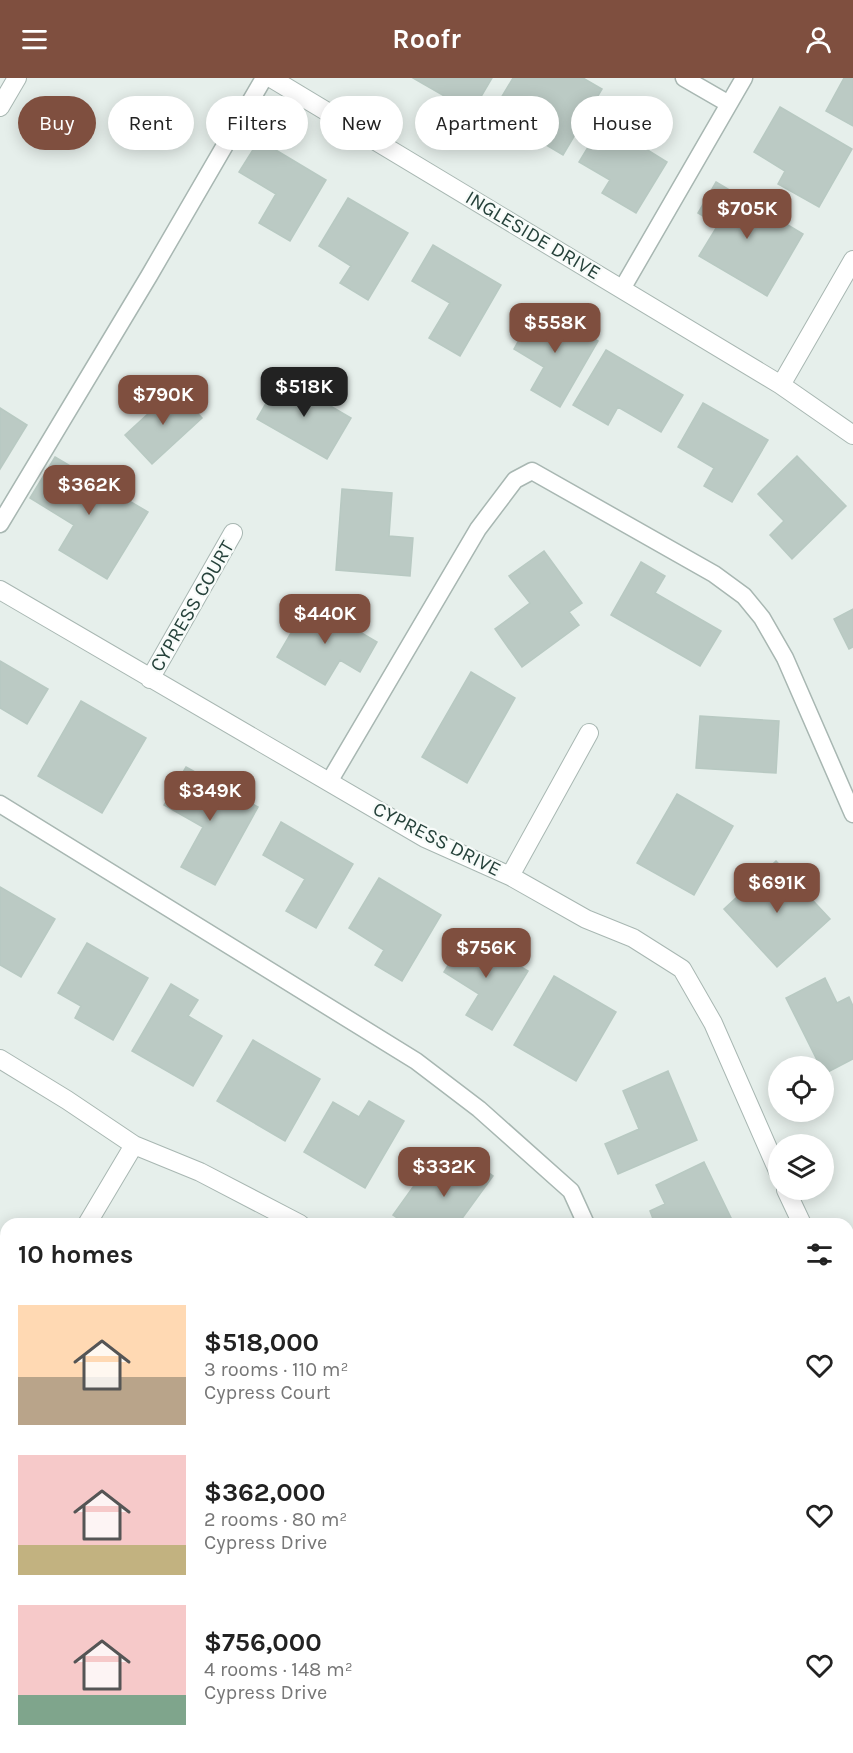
<!DOCTYPE html>
<meta charset="utf-8">
<style>
:root{--surface:#fff;--page:#f2f2f2;--text:#222;--muted:#767676;--accent:#7f4f3f}
body{margin:0;font-family:Karla,sans-serif;background:var(--page);color:var(--text);height:100vh;display:flex;flex-direction:column;font-size:22px;white-space:nowrap}
*{box-sizing:border-box;margin:0}
p{font-size:20px;color:var(--muted)}
.icon{flex:none;width:33px;height:33px;fill:none;stroke:currentColor;stroke-width:2;stroke-linecap:round;stroke-linejoin:round}
.map{position:relative;flex:1;overflow:hidden}
.panel{position:absolute;left:0px;top:1140px;width:854px;height:536px;display:flex;flex-direction:column;background:var(--surface);border-radius:18px 18px 0 0;box-shadow:0 3px 15px #0003}
.panel>*{flex:none}
.guide{position:absolute;left:18px;top:18px;width:818px;height:54px;display:flex;gap:12px}
.controls{position:absolute;left:768px;top:978px;display:grid;gap:12px}
.controls a{display:grid;place-items:center;width:66px;height:66px;border-radius:50%;background:var(--surface);box-shadow:0 3px 15px #0003;font-size:30px}
.price{position:absolute;translate:-50% -51px;padding:0 14px;border-radius:12px;background:var(--accent);color:#fff;font-size:20px;line-height:39px;filter:drop-shadow(0 2px 3px #0008)}
.price::after{content:'';position:absolute;left:50%;top:36px;width:18px;height:14px;margin-left:-9px;background:inherit;clip-path:polygon(0 0,100% 0,50% 100%)}
.price.active{background:#222;color:#fff}
ul{padding:0;list-style:none}
li{display:flex;align-items:center;gap:18px;height:150px;padding:0 18px}
li span{display:grid;place-items:center;flex:none;width:168px;height:120px;border-radius:0px;color:#555}
li>.icon{margin-inline-start:auto}
span .icon{width:72px;height:72px;fill:#fffc;stroke-width:1}
li b{font-size:26px}
h2{display:flex;justify-content:space-between;align-items:center;height:72px;padding:0 18px;font-size:26px}
.tag{padding:0 21px;border-radius:27px;background:var(--surface);box-shadow:0 3px 15px #0003;font-size:21px;line-height:54px}
.tag.active{background:var(--accent);color:#fff}
header{display:flex;justify-content:space-between;align-items:center;height:78px;padding:0 18px;background:var(--accent);color:#fff;font-size:27px;font-weight:700}
.map>svg:first-child{display:block}
.green{fill:#c0dfc8}
.building{fill:#bbcac4;stroke:#b8c9c2;stroke-width:1.5}
.lines{fill:none;stroke-linecap:round;stroke-linejoin:round}
.service-casing{stroke:#a8b7b2;stroke-width:19}
.minor-casing{stroke:#a8b7b2;stroke-width:20}
.tertiary-casing{stroke:#a8b7b2;stroke-width:20}
.secondary-casing{stroke:#a4bbb3;stroke-width:20}
.path{stroke:#87b2a5;stroke-width:4;stroke-dasharray:3 4.5;stroke-linecap:butt}
.service{stroke:#fff;stroke-width:16}
.minor{stroke:#fff;stroke-width:18}
.tertiary{stroke:#fff;stroke-width:18}
.secondary{stroke:#fff;stroke-width:18}
.labels{text-anchor:middle;dominant-baseline:central;stroke-width:4.5;stroke-linejoin:round;paint-order:stroke}
.street-label{font-size:20px;fill:#25413a;stroke:#f7fbf9}
</style>
<header><svg class="icon" aria-label="menu" viewBox="0 0 24 24"><path d="M4 6h16M4 12h16M4 18h16"/></svg>Roofr<svg class="icon" aria-label="person" viewBox="0 0 24 24"><circle cx="12" cy="8" r="4"/><path d="M4 21q1-7 8-7t8 7"/></svg></header>
<div class="map">
<svg width="853" height="1675" viewBox="0 0 853 1675">
<rect width="100%" height="100%" fill="#e6efeb"/>
<path class="green" d="M853,1232V1675H224L214,1670H848V1234Z
M6,1508V1554L0,1550V1509Z"/>
<path class="building" d="M413,0H492L472,34Z
M513,0H583L602,11L563,77L492,35Z
M844,0H853V48L826,33Z
M616,23L646,41L633,63L667,84L636,135L602,115L610,102L579,84Z
M780,29L852,71L819,129L778,106L785,93L754,74Z
M259,62L326,102L290,163L259,145L276,116L239,94Z
M716,104L803,156L767,218L699,178L718,147L698,135Z
M348,120L408,155L368,222L340,205L351,188L319,168Z
M433,167L501,207L460,278L429,260L450,225L412,203Z
M538,228L598,263L560,329L531,312L544,289L514,271Z
M606,272L683,317L661,354L618,329L608,347L573,327Z
M281,299L351,340L327,381L257,341Z
M175,311L202,340L152,386L125,357Z
M703,325L768,362L732,424L704,408L714,390L678,369Z
M0,330L27,347L0,391Z
M797,378L846,428L792,481L770,457L784,443L758,416Z
M55,379L148,434L107,501L59,472L74,447L30,420Z
M342,411L392,415L389,458L413,460L410,498L336,492Z
M544,473L582,525L569,534L579,547L522,589L495,551L530,525L509,498Z
M641,484L665,498L655,515L721,553L700,588L611,537Z
M309,524L377,564L360,594L340,582L325,607L277,579Z
M853,531V569L849,571L834,541Z
M0,583L48,611L27,646L0,630Z
M471,594L515,620L467,705L422,679Z
M81,623L146,660L102,735L38,698Z
M700,638L779,643L776,695L696,690Z
M186,689L258,729L215,807L181,789L203,749L164,727Z
M677,716L733,748L694,817L637,785Z
M281,744L353,786L316,850L286,833L305,801L263,777Z
M776,783L830,841L777,889L724,831Z
M379,800L441,837L402,903L375,887L384,872L349,850Z
M0,809L55,841L21,899L0,887Z
M467,856L528,893L492,952L466,937L479,916L444,894Z
M87,865L148,900L113,962L75,940L81,928L58,915Z
M554,898L616,934L576,1003L514,967Z
M825,900L837,925L849,919L853,928V981L824,996V988H820L786,920Z
M171,906L198,922L188,938L222,958L193,1008L132,973Z
M253,962L320,1001L285,1063L217,1023Z
M668,993L697,1062L618,1096L605,1066L639,1051L623,1013Z
M369,1023L404,1043L365,1110L304,1074L333,1024L359,1039Z
M468,1080L493,1098L458,1146H406L393,1137L423,1095L446,1112Z
M704,1084L734,1146H655L650,1133L665,1126L656,1107Z
M0,1315L6,1316V1376L0,1375Z"/>
<g class="lines">
<defs>
<path id="service" d="M684,0L729,26
M622,211L744,0
M0,446L149,198L264,0
M329,704L478,451L515,402L532,393L714,496L744,518L762,540L785,580L853,736
M0,726L416,983L479,1031L571,1113L586,1146
M0,1653L6,1657
M29,1670L39,1675
M496,1675L497,1670"/>
<path id="minor" d="M271,0L781,307L853,357
M781,307L853,182
M0,512L425,760L510,798L586,841L633,860L682,891L713,945L778,1093
M150,601L233,455
M510,798L589,655
M0,981L67,1022L134,1067L200,1094L300,1146
M786,1112L802,1146
M87,1146L134,1067"/>
<path id="tertiary" d="M0,29L17,0"/>
<path id="secondary" d="M848,1166L853,1164
M848,1216L853,1213
M0,1445H6
M0,1494L6,1493"/>
</defs>
<use href="#service" class="service-casing"/>
<use href="#minor" class="minor-casing"/>
<use href="#tertiary" class="tertiary-casing"/>
<use href="#secondary" class="secondary-casing"/>
<path class="path" d="M848,1247L853,1245"/>
<use href="#service" class="service"/>
<use href="#minor" class="minor"/>
<use href="#tertiary" class="tertiary"/>
<use href="#secondary" class="secondary"/>
</g>
<g class="labels">
<g class="street-label">
<text transform="translate(533 157) rotate(31)">INGLESIDE DRIVE</text>
<text transform="translate(192 528) rotate(-60)">CYPRESS COURT</text>
<text transform="translate(437 761) rotate(27)">CYPRESS DRIVE</text>
</g>
</g>
</svg>
<div class="controls">
<a><svg class="icon" aria-label="locate" viewBox="0 0 24 24"><circle cx="12" cy="12" r="6"/><path d="M12 2v4M12 18v4M2 12h4M18 12h4"/></svg></a>
<a><svg class="icon" aria-label="layers" viewBox="0 0 24 24"><path d="M12 4l9 5-9 5-9-5zM3 14l9 5 9-5"/></svg></a>
</div>
<b class="price" style="left:747px;top:162px">$705K</b>
<b class="price" style="left:555px;top:276px">$558K</b>
<b class="price active" style="left:304px;top:340px">$518K</b>
<b class="price" style="left:163px;top:348px">$790K</b>
<b class="price" style="left:89px;top:438px">$362K</b>
<b class="price" style="left:325px;top:567px">$440K</b>
<b class="price" style="left:210px;top:744px">$349K</b>
<b class="price" style="left:777px;top:836px">$691K</b>
<b class="price" style="left:486px;top:901px">$756K</b>
<b class="price" style="left:444px;top:1120px">$332K</b>
<div class="guide">
<a class="tag active">Buy</a>
<a class="tag">Rent</a>
<a class="tag">Filters</a>
<a class="tag">New</a>
<a class="tag">Apartment</a>
<a class="tag">House</a>
</div>
<section class="panel">
<h2>10 homes<svg class="icon" aria-label="filters" viewBox="0 0 24 24"><path d="M4 7h16M4 17h16"/><circle cx="9" cy="7" r="2"/><circle cx="15" cy="17" r="2"/></svg></h2>
<ul>
<li><span style="background:linear-gradient(#ffd9b3 60%,#b9a48a 0)"><svg class="icon" aria-label="home" viewBox="0 0 24 24"><path d="M3 11l9-7 9 7M6 9v11h12V9"/></svg></span><div><b>$518,000</b><p>3 rooms · 110 m²</p><p>Cypress Court</p></div><svg class="icon" aria-label="heart" viewBox="0 0 24 24"><path d="M12 20l-8-8c-3-5 5-10 8-4 3-6 11-1 8 4z"/></svg></li>
<li><span style="background:linear-gradient(#f6c9c9 75%,#c2b280 0)"><svg class="icon" aria-label="home" viewBox="0 0 24 24"><path d="M3 11l9-7 9 7M6 9v11h12V9"/></svg></span><div><b>$362,000</b><p>2 rooms · 80 m²</p><p>Cypress Drive</p></div><svg class="icon" aria-label="heart" viewBox="0 0 24 24"><path d="M12 20l-8-8c-3-5 5-10 8-4 3-6 11-1 8 4z"/></svg></li>
<li><span style="background:linear-gradient(#f6c9c9 75%,#7fa58c 0)"><svg class="icon" aria-label="home" viewBox="0 0 24 24"><path d="M3 11l9-7 9 7M6 9v11h12V9"/></svg></span><div><b>$756,000</b><p>4 rooms · 148 m²</p><p>Cypress Drive</p></div><svg class="icon" aria-label="heart" viewBox="0 0 24 24"><path d="M12 20l-8-8c-3-5 5-10 8-4 3-6 11-1 8 4z"/></svg></li>
</ul>
</section>
</div>
